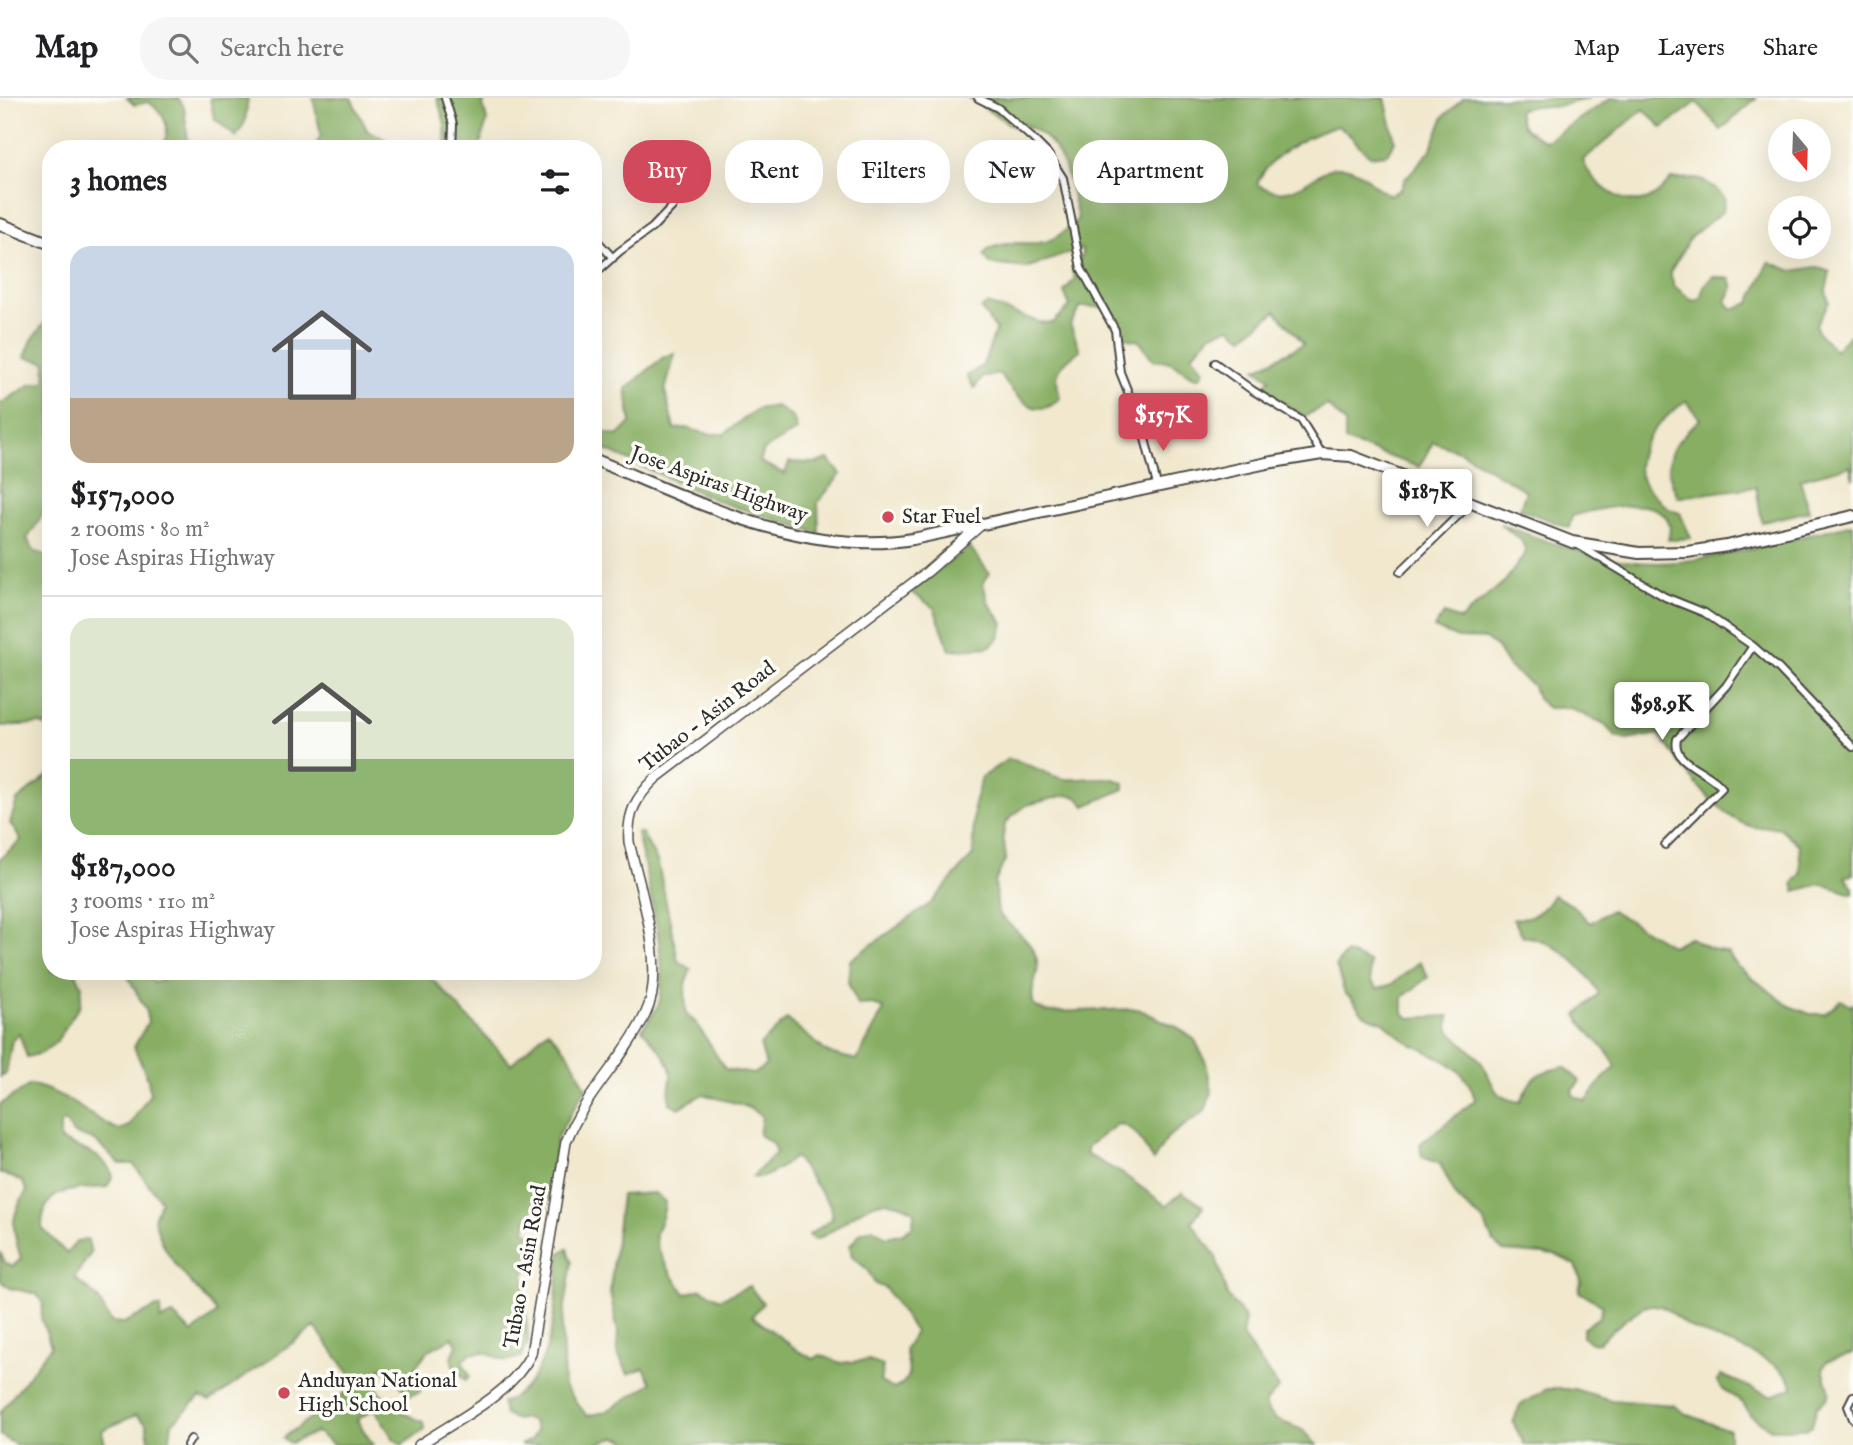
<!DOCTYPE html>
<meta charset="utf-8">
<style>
:root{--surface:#fff;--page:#f6f6f6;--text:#202124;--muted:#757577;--line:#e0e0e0;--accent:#d1495b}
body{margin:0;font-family:"IM FELL English",serif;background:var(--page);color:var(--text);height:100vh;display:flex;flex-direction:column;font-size:26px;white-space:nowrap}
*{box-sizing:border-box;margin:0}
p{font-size:23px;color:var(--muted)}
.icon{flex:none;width:38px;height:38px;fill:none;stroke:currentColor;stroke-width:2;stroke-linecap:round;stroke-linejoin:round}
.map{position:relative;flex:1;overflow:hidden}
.side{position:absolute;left:42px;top:42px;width:560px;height:840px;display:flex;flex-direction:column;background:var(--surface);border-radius:28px;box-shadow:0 7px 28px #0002}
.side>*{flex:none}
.guide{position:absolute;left:623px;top:42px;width:665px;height:63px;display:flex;gap:14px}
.needle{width:46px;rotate:161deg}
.buttons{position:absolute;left:1768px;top:21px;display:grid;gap:14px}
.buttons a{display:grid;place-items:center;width:63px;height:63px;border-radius:50%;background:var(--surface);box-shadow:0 7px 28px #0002;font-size:35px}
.price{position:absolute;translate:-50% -60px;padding:0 16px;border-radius:7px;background:#fff;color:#222;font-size:23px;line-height:46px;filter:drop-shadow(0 2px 4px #0008)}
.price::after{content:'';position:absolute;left:50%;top:42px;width:21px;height:16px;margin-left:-10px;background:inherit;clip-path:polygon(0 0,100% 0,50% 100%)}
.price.current{background:var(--accent);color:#fff}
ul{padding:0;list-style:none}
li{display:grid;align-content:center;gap:14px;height:371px;padding:0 28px}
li+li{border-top:2px solid var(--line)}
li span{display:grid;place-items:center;height:217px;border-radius:21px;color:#555}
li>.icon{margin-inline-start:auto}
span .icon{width:126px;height:126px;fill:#fffc;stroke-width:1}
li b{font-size:30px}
h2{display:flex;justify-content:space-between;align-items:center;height:84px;padding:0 28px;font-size:30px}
.chip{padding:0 24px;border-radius:28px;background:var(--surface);box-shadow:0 7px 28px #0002;font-size:24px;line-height:63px}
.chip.current{background:var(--accent);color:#fff}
header{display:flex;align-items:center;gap:42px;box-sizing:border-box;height:98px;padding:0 35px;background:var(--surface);border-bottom:2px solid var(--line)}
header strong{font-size:33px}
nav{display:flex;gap:38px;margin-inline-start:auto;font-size:24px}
.search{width:490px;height:63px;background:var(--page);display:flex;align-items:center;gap:18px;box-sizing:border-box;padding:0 24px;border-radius:28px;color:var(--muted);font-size:26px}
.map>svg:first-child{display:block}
.forest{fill:#87ae64;stroke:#596c48;stroke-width:2;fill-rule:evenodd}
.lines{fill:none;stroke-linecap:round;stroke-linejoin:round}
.minor-casing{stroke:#494743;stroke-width:10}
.secondary-casing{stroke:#494743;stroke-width:12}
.primary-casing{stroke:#494743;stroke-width:14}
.minor{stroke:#fff;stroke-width:6}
.secondary{stroke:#fff;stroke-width:9}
.primary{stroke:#fff;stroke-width:10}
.poi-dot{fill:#d1495b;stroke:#fdfcf7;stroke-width:2.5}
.labels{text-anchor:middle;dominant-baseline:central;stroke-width:7;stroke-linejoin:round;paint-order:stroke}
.street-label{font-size:21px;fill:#2b2b2b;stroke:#fdfcf7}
.poi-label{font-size:21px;fill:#2b2b2b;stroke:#fdfcf7;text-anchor:start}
</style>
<header>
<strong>Map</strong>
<div class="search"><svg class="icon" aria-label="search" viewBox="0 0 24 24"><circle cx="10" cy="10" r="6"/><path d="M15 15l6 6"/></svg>Search here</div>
<nav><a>Map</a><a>Layers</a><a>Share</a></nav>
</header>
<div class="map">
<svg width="1853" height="1347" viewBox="0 0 1853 1347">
<rect width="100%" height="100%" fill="#fdfcf7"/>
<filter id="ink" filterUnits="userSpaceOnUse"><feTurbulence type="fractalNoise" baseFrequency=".0143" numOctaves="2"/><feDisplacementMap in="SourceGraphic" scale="14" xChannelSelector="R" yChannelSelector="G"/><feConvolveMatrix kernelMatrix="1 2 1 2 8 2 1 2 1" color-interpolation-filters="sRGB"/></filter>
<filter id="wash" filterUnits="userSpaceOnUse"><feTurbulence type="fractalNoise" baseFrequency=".00686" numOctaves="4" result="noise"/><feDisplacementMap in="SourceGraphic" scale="28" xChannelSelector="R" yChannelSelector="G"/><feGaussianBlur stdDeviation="1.57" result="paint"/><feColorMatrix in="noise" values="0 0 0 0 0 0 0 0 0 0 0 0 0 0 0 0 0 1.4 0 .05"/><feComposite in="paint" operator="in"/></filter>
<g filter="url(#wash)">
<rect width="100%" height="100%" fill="#f1e8ce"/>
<path class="forest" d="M127,0H178L184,9L189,51H161C173,31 166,18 149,4L134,7Z
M210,0H248L245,24L236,39L214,20Z
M313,0H351L367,32L403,51H314L321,37Z
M437,0H486L483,7L487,22L479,51H446L445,26Z
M968,0H1385L1395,43L1387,56L1370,58C1357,48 1351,34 1337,28C1307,38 1269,56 1257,86C1297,111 1315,66 1343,69C1365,72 1372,90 1390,97L1401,91L1405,81L1430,53L1444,18L1464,0H1589C1586,1 1563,7 1557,8C1544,12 1533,4 1519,12C1517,30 1532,36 1546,43L1611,0H1756L1721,32L1697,4L1662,30L1644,11L1583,62C1589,83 1621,109 1645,102C1656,99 1664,89 1671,81C1700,79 1705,80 1725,100L1723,113L1691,139L1670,174L1674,188L1693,203L1700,201L1704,188L1713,178L1730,181L1733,190L1726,203L1732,211L1750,205L1769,164L1793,173L1816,169L1830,174L1826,193L1829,204L1816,227L1818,234L1835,252L1853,234V381L1850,368L1800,381L1809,413L1762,424L1756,389L1678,399C1658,361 1672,347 1700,321L1686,303C1656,325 1616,363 1655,398C1667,408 1663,410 1680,415L1691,440L1668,442C1669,438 1671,430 1669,426C1661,394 1593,412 1572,418L1569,430L1520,411L1526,393L1461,354L1433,344L1419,369L1345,343V325L1327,307L1305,318L1261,291L1270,281L1256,271L1304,246L1276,213L1243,239L1230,229L1210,237L1192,257L1204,272L1200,280C1182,277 1174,258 1154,263L1139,243L1121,239V232L1106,209H1081L1070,226L1080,252C1058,270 1053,271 1060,300C1036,326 1012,295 1000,276L983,279L974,290L967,278L983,267L996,232L981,211L988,206L1039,224L1053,225L1070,208L1064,194L1075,180L1072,173L1083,156L1081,151L1026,170L990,166L984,157L988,151C1029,134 1037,163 1078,121C1068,82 1066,42 1022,26L1014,29Z
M51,223V404L27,441L34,453L51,460V631L40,626L0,628V306L30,287L45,284L46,264L25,259L32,242L45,224Z
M675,255L665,293L674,331L685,330L709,336H724L757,311L776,308L793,320L797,332L764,352L760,364L785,376L789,364L817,365L828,361L841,376L818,404L819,435L720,404L593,346V332L618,338L631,325L626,291L662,260Z
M1500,426C1554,447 1617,470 1676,464C1731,458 1798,439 1853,426V776L1845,779L1853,789V796L1821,786L1795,793L1793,785L1801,776L1799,747L1780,730C1772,728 1761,730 1753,729C1715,719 1680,665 1659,636L1627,642L1616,639L1605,627L1570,610H1548L1537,601L1533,588L1509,569L1497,550L1485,541L1458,540L1434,530L1444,516L1460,522L1505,483L1526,455L1522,443Z
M970,449L989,475L983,485L988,504L1003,525L1000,539L989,549L950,552L934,510L910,493Z
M1008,661C1030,664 1046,678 1065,681C1085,683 1106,675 1124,685V691L1085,708L1077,699L1066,697L1027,707L1012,718L1005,726L1003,737L1006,760L995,784L998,815C1012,832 1042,847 1037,874C1034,886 1030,896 1034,908L1047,914L1138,911L1177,929L1195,942L1206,965L1212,993L1205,1013L1168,1039L1153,1063C1143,1048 1138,1029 1118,1026L1088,1048L1086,1056L1123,1076L1167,1108L1182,1094L1203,1108L1192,1124L1216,1159L1227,1197L1245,1220L1242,1238L1279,1290L1265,1305C1272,1328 1288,1322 1305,1334C1309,1338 1313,1343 1317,1347H628L624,1341L616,1339L593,1347H520L531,1342L536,1332L533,1324L524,1320L517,1322L505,1317L502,1305C556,1283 555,1204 560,1155L568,1150L572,1164L562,1227L564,1288L587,1318L605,1314L652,1285L644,1270L628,1276L617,1254L618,1234L610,1194L621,1097L655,1095L665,1104C665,1117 659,1124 656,1136C652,1150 677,1184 685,1196L701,1191L720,1201L749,1188L763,1205L752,1218L800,1254L814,1261L820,1257L841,1265L869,1262L883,1268L880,1284L894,1291C914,1281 909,1271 905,1251L915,1234L885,1190L875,1186L867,1171L852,1159L850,1148L860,1135L873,1130L887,1139L903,1135L913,1128L914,1113C868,1085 852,1129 814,1142L809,1137L832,1121L830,1107L795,1059C783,1067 768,1082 752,1079L776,1055L772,1045L759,1037L762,1018C743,1003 725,1004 703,996L679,1010L670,1005C668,994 670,989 671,978C672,961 651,943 642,931C647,924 654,916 658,908C672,874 645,773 637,735H642L658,765L678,863L691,871L685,887L686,916L697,926L725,971L753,976L766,967L760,947L787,921L828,955L857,962L884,911L873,906L858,907L848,884L850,862L931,805L973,757L974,705L982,679Z
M51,675V873H75L82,888L80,907L56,944L42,955L27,959L19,935L12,942L6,976L0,979V761L21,742L10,725L17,702Z
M1553,797L1572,807L1590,825L1611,812L1672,848L1689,839L1708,850L1728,855L1738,869L1789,908L1810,916H1825L1841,902L1851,908L1853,906V1255L1827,1263L1823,1270C1827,1290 1838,1295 1817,1308L1812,1327L1806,1331H1771L1750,1317L1743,1305L1720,1289L1717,1283L1721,1277L1771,1298L1793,1290C1786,1258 1714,1244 1688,1228C1675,1221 1668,1207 1652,1207C1639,1207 1610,1235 1599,1244L1591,1245L1583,1239V1230L1599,1219L1603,1207L1579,1194L1581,1183L1576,1167L1556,1157L1503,1153L1493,1144L1484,1123L1458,1102L1440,1066L1422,1059L1420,1046L1475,1002C1468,967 1435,959 1408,944C1398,939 1392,930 1383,924C1378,921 1372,921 1367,918C1357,913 1356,901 1345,896L1336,867L1346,855L1369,864L1371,884L1378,891L1392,886L1420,864L1428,879L1403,899V914L1409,920L1449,918L1448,930C1458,944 1475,953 1483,967C1496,988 1489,998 1520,1004C1533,977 1534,975 1565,969L1580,983L1572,993L1574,998L1586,1003L1603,981L1616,969C1608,949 1586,937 1577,917L1599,895C1584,868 1554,841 1523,838L1513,821C1532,820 1544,815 1553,797Z
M125,873H145L154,885L163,881L164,873H425L511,966L548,932L568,954L586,990L557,1039L547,1109L528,1117L525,1132L538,1142L524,1177L528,1246L521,1259L506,1263L484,1254L469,1256L462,1263L470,1278L466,1282L454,1270L451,1260L457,1248L453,1239L428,1253L416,1268L420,1294L408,1298L397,1282L382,1270L371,1278C379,1301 403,1317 424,1324L425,1331L402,1347L393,1340L374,1311L357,1322L373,1347H334L317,1334L290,1345L283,1340L357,1286L315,1229L210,1303L200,1299L172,1325L169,1347H150L146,1325L136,1317L102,1332L105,1347H16L0,1337V1315L51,1248L41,1220L43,1206L37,1196L10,1190L0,1182V1154L5,1165L13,1168L21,1161C13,1133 8,1119 27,1093L22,1083L0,1075V1006L30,987C64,992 88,1019 119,1032L129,1028L150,996L148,981L134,949L148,924L145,910ZM65,1024L73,1035L95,1043L120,1066H133L161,1103L154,1120C165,1166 190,1180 217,1215L192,1235L173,1217L160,1222L161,1210L157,1209L124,1225L111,1224L97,1199L74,1180L91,1155L88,1142L76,1143L67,1156L42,1130C42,1087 76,1092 107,1089L113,1078C104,1055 80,1051 60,1042V1025Z
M1547,1291H1574L1611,1302L1673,1307L1686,1316L1729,1332V1347H1525L1513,1325L1520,1307Z"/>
</g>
<g filter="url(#ink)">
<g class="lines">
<defs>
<path id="minor" d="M445,0L453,26L452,51
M978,0L998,10L1032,40L1047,55L1063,80L1081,170L1115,232L1120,274L1142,329L1157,387
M593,138L613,160
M593,177L620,153L652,130L673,108
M1215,265L1252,292L1301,322L1322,356
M1578,447L1665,499L1705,515L1753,548L1779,571L1853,649
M1400,474L1472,404
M1665,747L1722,690C1711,673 1671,666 1677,641L1726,588L1753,548
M1853,1298L1848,1308L1853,1321
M187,1347L191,1341"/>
<path id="secondary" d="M419,1347C456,1322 511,1297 531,1256L566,1044C585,995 623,963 645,917C668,871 640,792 629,744C627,715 636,699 656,680L927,474L982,426"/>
<path id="primary" d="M0,126L51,146
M593,361C694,402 801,459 913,441L1267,365L1322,356L1351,358L1572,444L1639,455L1687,454L1727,448L1853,418"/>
</defs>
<use href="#minor" class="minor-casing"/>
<use href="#secondary" class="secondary-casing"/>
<use href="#primary" class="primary-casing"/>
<use href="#minor" class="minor"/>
<use href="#secondary" class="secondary"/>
<use href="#primary" class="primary"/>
</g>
</g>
<g class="poi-dot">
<circle cx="888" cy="419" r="7"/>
<circle cx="284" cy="1295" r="7"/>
</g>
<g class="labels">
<g class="street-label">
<text transform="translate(719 387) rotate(20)">Jose Aspiras Highway</text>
<text transform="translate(708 619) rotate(-38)">Tubao - Asin Road</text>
<text transform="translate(526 1169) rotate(-80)">Tubao - Asin Road</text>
</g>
<g class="poi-label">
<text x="902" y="419">Star Fuel</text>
<text x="298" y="1283">Anduyan National<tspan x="298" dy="24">High School</tspan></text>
</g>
</g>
</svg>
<div class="buttons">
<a><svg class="needle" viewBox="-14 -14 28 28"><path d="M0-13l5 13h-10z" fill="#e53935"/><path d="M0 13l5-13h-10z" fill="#757577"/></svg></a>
<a><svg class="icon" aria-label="locate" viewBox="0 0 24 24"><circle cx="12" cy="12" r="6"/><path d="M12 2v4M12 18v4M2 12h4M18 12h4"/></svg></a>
</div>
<b class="price current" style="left:1163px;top:355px">$157K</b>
<b class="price" style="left:1427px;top:431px">$187K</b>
<b class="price" style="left:1662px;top:644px">$98.9K</b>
<div class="guide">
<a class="chip current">Buy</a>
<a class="chip">Rent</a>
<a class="chip">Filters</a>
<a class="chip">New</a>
<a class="chip">Apartment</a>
</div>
<section class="side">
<h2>3 homes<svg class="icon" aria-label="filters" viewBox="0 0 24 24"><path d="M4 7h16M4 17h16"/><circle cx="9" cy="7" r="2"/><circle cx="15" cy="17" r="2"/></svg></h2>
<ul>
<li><span style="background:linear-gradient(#c9d6e8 70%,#b9a48a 0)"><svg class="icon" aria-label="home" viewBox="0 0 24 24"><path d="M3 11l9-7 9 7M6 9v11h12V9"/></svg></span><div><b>$157,000</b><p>2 rooms · 80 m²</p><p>Jose Aspiras Highway</p></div></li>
<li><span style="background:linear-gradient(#dfe7d0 65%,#8fb573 0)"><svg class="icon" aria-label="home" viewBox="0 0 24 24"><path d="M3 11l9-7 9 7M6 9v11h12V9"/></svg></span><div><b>$187,000</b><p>3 rooms · 110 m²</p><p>Jose Aspiras Highway</p></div></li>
</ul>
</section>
</div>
